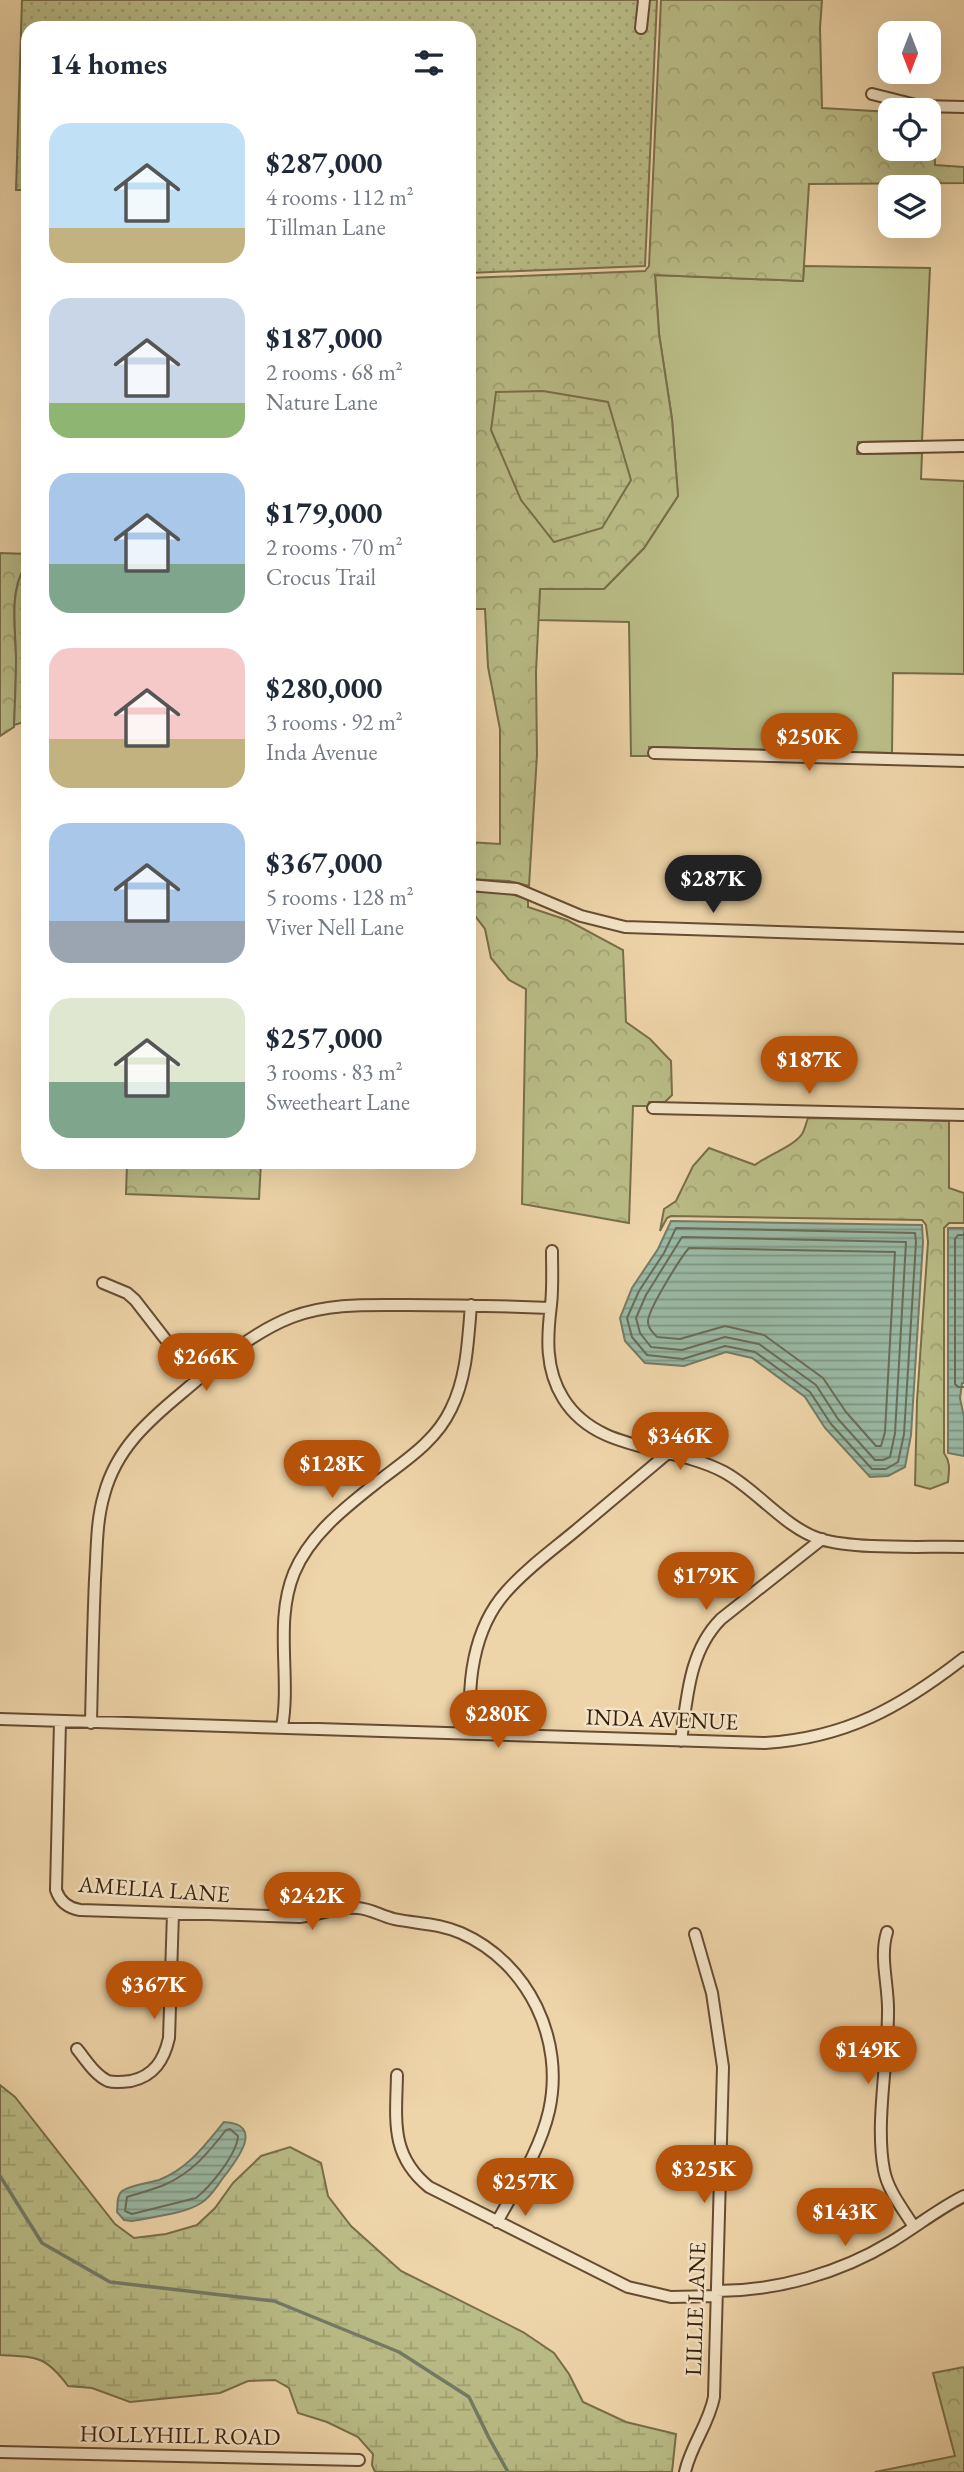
<!DOCTYPE html>
<meta charset="utf-8">
<style>
:root{--surface:#fff;--page:#f6f6f7;--text:#1f2937;--muted:#747a83;--accent:#b45309}
body{margin:0;font-family:"EB Garamond",serif;background:var(--page);color:var(--text);height:100vh;display:flex;flex-direction:column;font-size:26px;white-space:nowrap}
*{box-sizing:border-box;margin:0}
p{font-size:23px;color:var(--muted)}
.icon{flex:none;width:38px;height:38px;fill:none;stroke:currentColor;stroke-width:2;stroke-linecap:round;stroke-linejoin:round}
.map{position:relative;flex:1;overflow:hidden}
.side{position:absolute;left:21px;top:21px;width:455px;height:1148px;display:flex;flex-direction:column;background:var(--surface);border-radius:21px;box-shadow:0 7px 28px #0002}
.side>*{flex:none}
.needle{width:46px;rotate:180deg}
.fabs{position:absolute;left:878px;top:21px;display:grid;gap:14px}
.fabs a{display:grid;place-items:center;width:63px;height:63px;border-radius:14px;background:var(--surface);box-shadow:0 7px 28px #0002;font-size:35px}
.price{position:absolute;translate:-50% -60px;padding:0 16px;border-radius:24px;background:var(--accent);color:#fff;font-size:23px;line-height:46px;filter:drop-shadow(0 2px 4px #0008)}
.price::after{content:'';position:absolute;left:50%;top:42px;width:21px;height:16px;margin-left:-10px;background:inherit;clip-path:polygon(0 0,100% 0,50% 100%)}
.price.selected{background:#222;color:#fff}
ul{padding:0;list-style:none}
li{display:flex;align-items:center;gap:21px;height:175px;padding:0 28px}
li span{display:grid;place-items:center;flex:none;width:196px;height:140px;border-radius:21px;color:#555}
li>.icon{margin-inline-start:auto}
span .icon{width:84px;height:84px;fill:#fffc;stroke-width:1}
li b{font-size:30px}
h2{display:flex;justify-content:space-between;align-items:center;height:84px;padding:0 28px;font-size:30px}
.map>svg:first-child{display:block}
.green{fill:#babd87;stroke:#796e49;stroke-width:2}
.forest{fill:url(#forest-crowns);stroke:#796e49;stroke-width:2}
.wetland{fill:url(#wetland-marsh);stroke:#796e49;stroke-width:2}
.park{fill:url(#park-dots);stroke:#796e49;stroke-width:2}
.water{fill:url(#water-rules);stroke:#737b67;stroke-width:2}
.lines{fill:none;stroke-linecap:round;stroke-linejoin:round}
.shore{stroke:#696c58;stroke-width:2}
.stream{stroke:#737b67;stroke-width:3.5}
.street-casing{stroke:#664c32;stroke-width:14}
.street{stroke:#f4e4c7;stroke-width:10}
.labels{text-anchor:middle;dominant-baseline:central;stroke-width:5;stroke-linejoin:round;paint-order:stroke}
.street-label{font-size:23px;fill:#381f0b;stroke:#f4e4c7}
</style>
<div class="map">
<svg width="964" height="2472" viewBox="0 0 964 2472">
<defs>
<pattern id="forest-crowns" width="20" height="18" patternUnits="userSpaceOnUse" patternTransform="scale(1.75)"><rect width="20" height="18" fill="#babd87"/><path d="M2 6a3 3 0 1 1 6 0M12 15a3 3 0 1 1 6 0" fill="none" stroke="#a1a273"/></pattern>
<pattern id="wetland-marsh" width="20" height="14" patternUnits="userSpaceOnUse" patternTransform="scale(1.75)"><rect width="20" height="14" fill="#babd87"/><path d="M1 5h8M5 5V1M11 12h8M15 12V8" fill="none" stroke="#a1a273"/></pattern>
<pattern id="park-dots" width="8" height="8" patternUnits="userSpaceOnUse" patternTransform="scale(1.75)"><rect width="8" height="8" fill="#babd87"/><path d="M2 2h.1M6 6h.1" fill="none" stroke="#a1a273" stroke-width="1.8" stroke-linecap="round"/></pattern>
<pattern id="water-rules" width="6" height="5" patternUnits="userSpaceOnUse" patternTransform="scale(1.75)"><rect width="6" height="5" fill="#9ab9a5"/><path d="M0 2.5h6" fill="none" stroke="#7f9685"/></pattern>
</defs>
<rect width="100%" height="100%" fill="#eed5a9"/>
<filter id="stains"><feTurbulence type="fractalNoise" baseFrequency=".00286" numOctaves="4"/><feColorMatrix values="0 0 0 0 .2 0 0 0 0 .09 0 0 0 0 .02 0 0 0 .5 -.17"/></filter>
<radialGradient id="worn" r=".72"><stop offset=".6" stop-color="#630" stop-opacity="0"/><stop offset="1" stop-color="#630" stop-opacity=".3"/></radialGradient>
<path class="green" d="M804,266L930,268L922,441L858,442L857,454L922,453L921,479L964,481V674L893,673L892,753L649,747V756H631L629,622L538,620L540,589H604L644,548L678,496L672,419L659,334L655,275L803,281Z"/>
<path class="forest" d="M661,0H822L820,28L822,108L891,112V149H929V114H933L935,165L964,167V183L809,184L803,281L655,275L659,334L672,419L678,496L644,548L604,589H540L536,672L537,755L529,886L509,881L469,879V842L500,844V729L488,667L485,609H469V278L645,271L649,266Z
M0,553L28,554V568H24C9,595 16,630 16,660C16,682 15,704 14,727L0,736Z
M469,891L507,893L528,899V907L567,920L623,950L626,1022L650,1039L671,1061L672,1095L665,1102H649L648,1106H633L629,1223L522,1204L526,989L509,980L491,958L485,929L469,908Z
M808,1118L949,1121V1188L964,1193V1223H949L944,1228V1453C951,1463 949,1470 948,1482L930,1489L915,1485L917,1401L928,1242L926,1225L922,1220L671,1216L667,1218L660,1231L664,1209L676,1201L693,1166L709,1148L755,1165C768,1155 794,1146 802,1134C805,1129 806,1123 808,1118Z
M127,1162H261L259,1199L126,1194Z
M964,2367V2472H875L955,2456L933,2373Z"/>
<path class="wetland" d="M543,391L608,402L631,480L602,528L554,542L521,500L491,430L496,392Z
M24,568H28V721L14,725C15,703 16,681 16,659C16,629 9,595 24,568Z
M0,2085L15,2097L115,2224L134,2238L166,2234L197,2225L215,2208L233,2183L261,2156L290,2147L321,2163L328,2196L351,2226L401,2271L523,2332L554,2353L569,2374L583,2402L626,2422L676,2434L672,2472H375L372,2465L373,2454L358,2437L327,2422L298,2413L289,2388L275,2380L248,2381L220,2393L130,2402L92,2388L68,2386C45,2355 36,2357 0,2355Z"/>
<path class="park" d="M22,0H657L645,266L469,273V28H28V190H16Z"/>
<path class="water" d="M671,1221L922,1225L923,1242L911,1435L905,1467L888,1476L870,1477L825,1428L805,1397L752,1358L726,1352L684,1366L645,1363L625,1341L620,1318L632,1288L658,1249Z
M948,1228H964V1383H962L960,1398L964,1417V1456L948,1453Z
M224,2122C266,2124 236,2161 223,2178C216,2187 211,2197 201,2203C185,2214 151,2217 132,2221L124,2220L117,2212C118,2206 116,2196 122,2191C131,2185 148,2183 159,2180C188,2169 205,2145 224,2122Z"/>
<g class="lines">
<path class="shore" d="M676,1228L915,1233L916,1242L904,1434L898,1462L886,1469H872L831,1424L810,1392L755,1352L725,1346L683,1359L647,1355L632,1337L627,1318L639,1291L664,1253Z
M964,1235H958L955,1239V1384L958,1387H964
M682,1237L906,1242L895,1433L890,1457L883,1460H875L838,1419L816,1385L759,1344L725,1337L682,1350L651,1347L640,1333L636,1318L646,1295Z
M689,1248L895,1252L885,1432L881,1446H876L846,1412L823,1378L764,1335L725,1326L680,1339L657,1337C653,1332 648,1329 648,1322C647,1311 681,1257 689,1248Z
M230,2129L238,2136C237,2154 210,2187 196,2198L132,2214L125,2211L127,2197C139,2193 152,2190 164,2185C192,2173 208,2153 226,2130Z"/>
<path class="stream" d="M0,2176L42,2243L110,2282L274,2301L399,2352L469,2397L489,2438L508,2472"/>
<defs>
<path id="street" d="M641,28L644,0
M872,94L920,106L964,107
M863,448L964,446
M654,753L964,761
M469,885L517,889L581,916L625,927L964,938
M653,1108L964,1115
M552,1251C552,1269 553,1287 551,1305C547,1337 545,1369 563,1398C597,1454 672,1444 724,1472C756,1489 785,1528 820,1539C857,1550 923,1546 964,1547
M103,1283L127,1293L135,1300L197,1380
M0,1719L765,1743C846,1738 901,1707 964,1658
M60,1721L56,1890C60,1902 68,1908 80,1910L300,1917C320,1915 338,1906 358,1908C371,1909 381,1916 394,1919C418,1924 438,1923 461,1933C529,1963 565,2040 549,2111C540,2150 516,2187 497,2222
M91,1723C92,1675 93,1627 95,1579C97,1551 96,1522 104,1495C116,1449 148,1421 183,1392C216,1364 251,1333 292,1317C329,1303 368,1305 407,1305C455,1305 503,1306 550,1308
M282,1727C291,1677 274,1622 294,1573C310,1534 347,1506 380,1480C406,1460 436,1441 451,1409C467,1377 468,1340 471,1305
M472,1733C466,1685 473,1629 506,1592C526,1569 551,1551 574,1532C606,1505 637,1479 668,1453
M681,1741C687,1698 689,1651 721,1619L822,1539
M887,1932C879,1958 889,1986 888,2013C888,2061 875,2124 884,2170C888,2191 903,2209 914,2227
M77,2049C86,2060 95,2075 108,2081C115,2083 123,2082 131,2081C154,2076 164,2060 169,2038L173,1913
M397,2075C396,2121 390,2155 429,2187L628,2287L671,2297L717,2296
M717,2291C777,2291 840,2273 891,2242C916,2227 938,2209 964,2196
M0,2452L359,2460
M685,2472C691,2445 709,2424 714,2397L723,2067L712,1993L695,1934"/>
</defs>
<use href="#street" class="street-casing"/>
<use href="#street" class="street"/>
</g>
<g class="labels">
<g class="street-label">
<text transform="translate(662 1719) rotate(2)">INDA AVENUE</text>
<text transform="translate(154 1889) rotate(4)">AMELIA LANE</text>
<text transform="translate(695 2309) rotate(-88)">LILLIE LANE</text>
<text transform="translate(180 2435) rotate(1)">HOLLYHILL ROAD</text>
</g>
</g>
<rect width="100%" height="100%" filter="url(#stains)"/>
<rect width="100%" height="100%" fill="url(#worn)"/>
</svg>
<div class="fabs">
<a><svg class="needle" viewBox="-14 -14 28 28"><path d="M0-13l5 13h-10z" fill="#e53935"/><path d="M0 13l5-13h-10z" fill="#747a83"/></svg></a>
<a><svg class="icon" aria-label="locate" viewBox="0 0 24 24"><circle cx="12" cy="12" r="6"/><path d="M12 2v4M12 18v4M2 12h4M18 12h4"/></svg></a>
<a><svg class="icon" aria-label="layers" viewBox="0 0 24 24"><path d="M12 4l9 5-9 5-9-5zM3 14l9 5 9-5"/></svg></a>
</div>
<b class="price" style="left:809px;top:773px">$250K</b>
<b class="price selected" style="left:713px;top:915px">$287K</b>
<b class="price" style="left:809px;top:1096px">$187K</b>
<b class="price" style="left:206px;top:1393px">$266K</b>
<b class="price" style="left:680px;top:1472px">$346K</b>
<b class="price" style="left:332px;top:1500px">$128K</b>
<b class="price" style="left:706px;top:1612px">$179K</b>
<b class="price" style="left:498px;top:1750px">$280K</b>
<b class="price" style="left:312px;top:1932px">$242K</b>
<b class="price" style="left:154px;top:2021px">$367K</b>
<b class="price" style="left:868px;top:2086px">$149K</b>
<b class="price" style="left:704px;top:2205px">$325K</b>
<b class="price" style="left:525px;top:2218px">$257K</b>
<b class="price" style="left:845px;top:2248px">$143K</b>
<section class="side">
<h2>14 homes<svg class="icon" aria-label="filters" viewBox="0 0 24 24"><path d="M4 7h16M4 17h16"/><circle cx="9" cy="7" r="2"/><circle cx="15" cy="17" r="2"/></svg></h2>
<ul>
<li><span style="background:linear-gradient(#bfe0f5 75%,#c2b280 0)"><svg class="icon" aria-label="home" viewBox="0 0 24 24"><path d="M3 11l9-7 9 7M6 9v11h12V9"/></svg></span><div><b>$287,000</b><p>4 rooms · 112 m²</p><p>Tillman Lane</p></div></li>
<li><span style="background:linear-gradient(#c9d6e8 75%,#8fb573 0)"><svg class="icon" aria-label="home" viewBox="0 0 24 24"><path d="M3 11l9-7 9 7M6 9v11h12V9"/></svg></span><div><b>$187,000</b><p>2 rooms · 68 m²</p><p>Nature Lane</p></div></li>
<li><span style="background:linear-gradient(#a9c7e8 65%,#7fa58c 0)"><svg class="icon" aria-label="home" viewBox="0 0 24 24"><path d="M3 11l9-7 9 7M6 9v11h12V9"/></svg></span><div><b>$179,000</b><p>2 rooms · 70 m²</p><p>Crocus Trail</p></div></li>
<li><span style="background:linear-gradient(#f6c9c9 65%,#c2b280 0)"><svg class="icon" aria-label="home" viewBox="0 0 24 24"><path d="M3 11l9-7 9 7M6 9v11h12V9"/></svg></span><div><b>$280,000</b><p>3 rooms · 92 m²</p><p>Inda Avenue</p></div></li>
<li><span style="background:linear-gradient(#a9c7e8 70%,#9aa5b1 0)"><svg class="icon" aria-label="home" viewBox="0 0 24 24"><path d="M3 11l9-7 9 7M6 9v11h12V9"/></svg></span><div><b>$367,000</b><p>5 rooms · 128 m²</p><p>Viver Nell Lane</p></div></li>
<li><span style="background:linear-gradient(#dfe7d0 60%,#7fa58c 0)"><svg class="icon" aria-label="home" viewBox="0 0 24 24"><path d="M3 11l9-7 9 7M6 9v11h12V9"/></svg></span><div><b>$257,000</b><p>3 rooms · 83 m²</p><p>Sweetheart Lane</p></div></li>
</ul>
</section>
</div>
